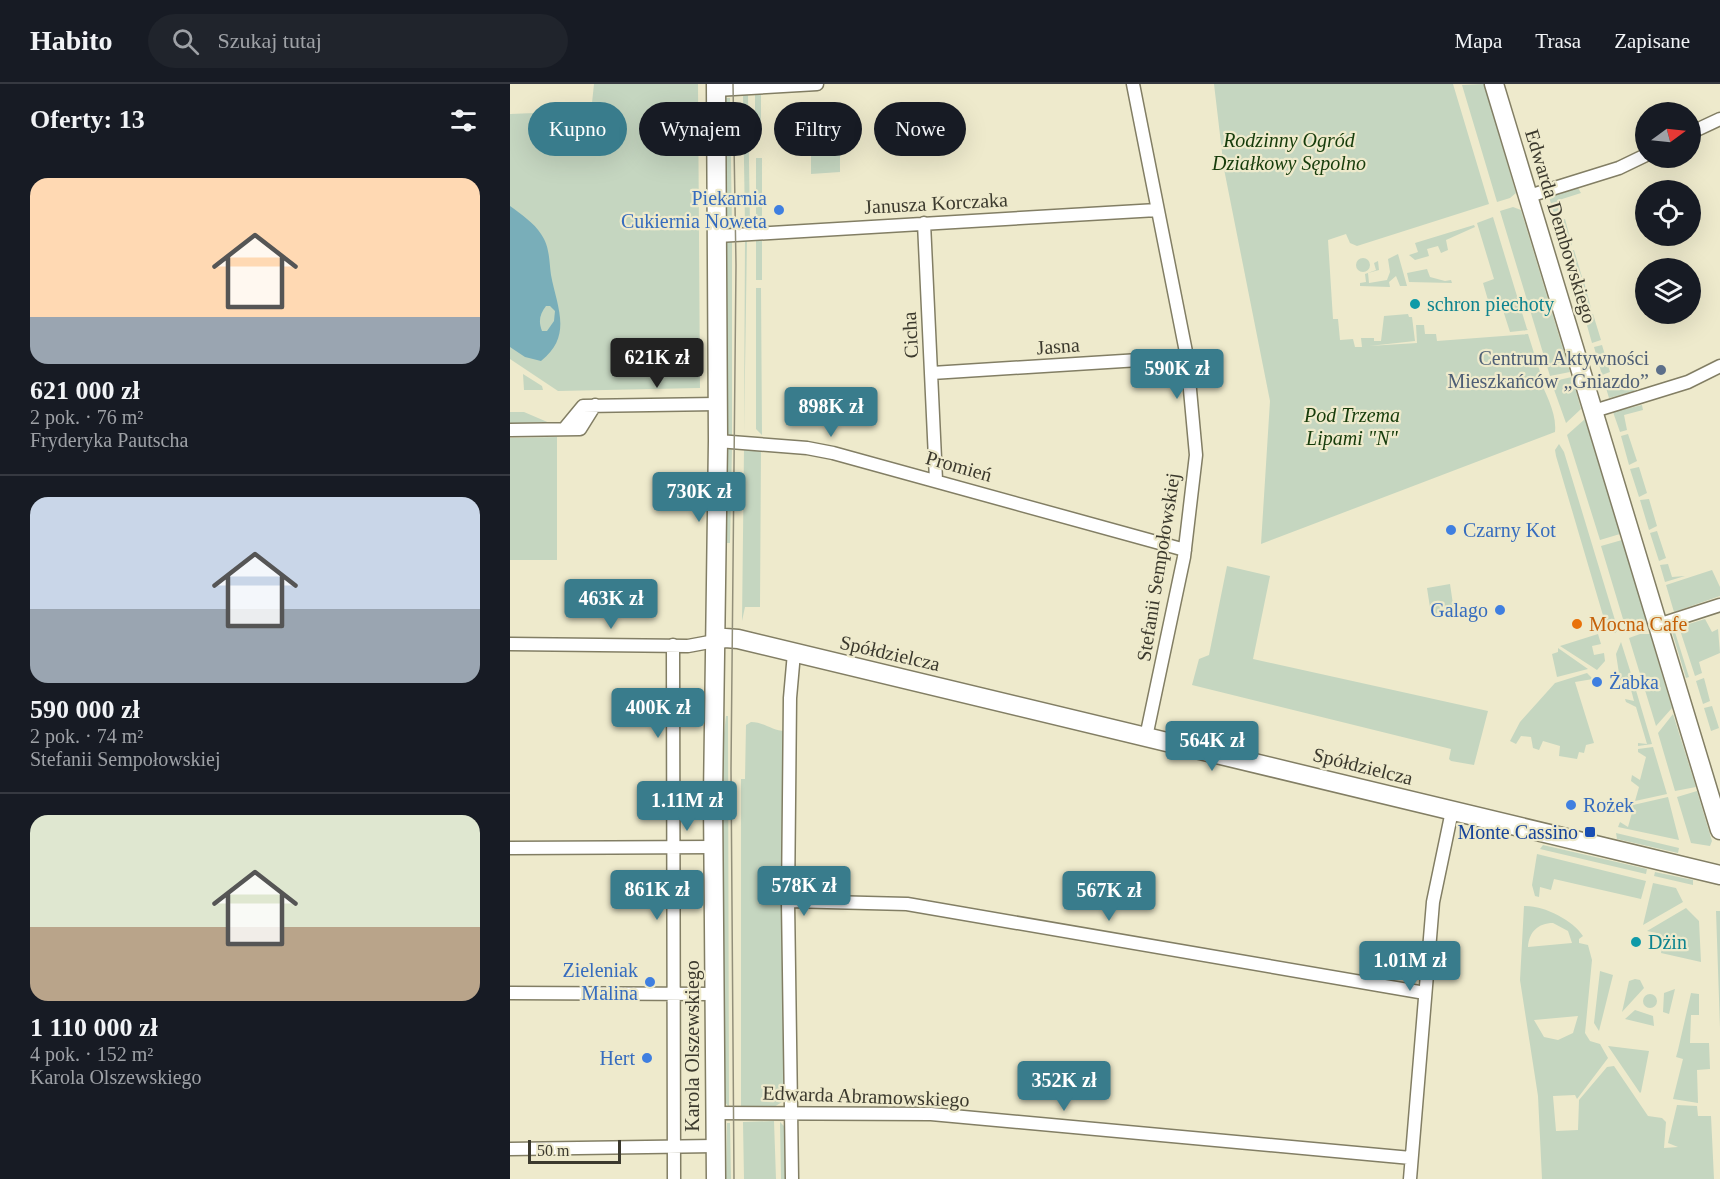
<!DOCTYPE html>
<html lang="pl">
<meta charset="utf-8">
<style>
:root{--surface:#171b24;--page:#20242c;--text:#f1f3f6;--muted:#9ea1a6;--line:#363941;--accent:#397c8c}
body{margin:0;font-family:"Times New Roman",serif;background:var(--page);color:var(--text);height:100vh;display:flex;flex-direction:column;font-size:22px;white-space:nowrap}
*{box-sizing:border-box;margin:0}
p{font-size:20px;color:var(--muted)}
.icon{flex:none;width:33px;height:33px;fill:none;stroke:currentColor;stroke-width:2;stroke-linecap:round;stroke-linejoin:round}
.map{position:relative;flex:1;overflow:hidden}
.drawer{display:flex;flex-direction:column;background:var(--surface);width:510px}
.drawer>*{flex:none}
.banner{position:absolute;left:18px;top:18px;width:570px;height:54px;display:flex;gap:12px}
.needle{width:39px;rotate:75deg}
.buttons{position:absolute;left:1125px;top:18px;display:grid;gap:12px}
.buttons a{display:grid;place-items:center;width:66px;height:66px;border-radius:50%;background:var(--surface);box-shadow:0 6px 24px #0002;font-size:30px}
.scale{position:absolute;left:18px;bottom:15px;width:93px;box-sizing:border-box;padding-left:6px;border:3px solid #3b392d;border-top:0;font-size:16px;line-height:21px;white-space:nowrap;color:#3b392d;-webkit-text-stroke:4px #eeeacc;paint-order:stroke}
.price{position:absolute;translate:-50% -51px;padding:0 14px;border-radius:6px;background:var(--accent);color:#fff;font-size:20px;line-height:39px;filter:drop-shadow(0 2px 3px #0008)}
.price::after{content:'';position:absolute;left:50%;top:36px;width:18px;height:14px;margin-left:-9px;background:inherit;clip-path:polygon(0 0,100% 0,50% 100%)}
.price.on{background:#222;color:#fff}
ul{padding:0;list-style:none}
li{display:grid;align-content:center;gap:12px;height:318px;padding:0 30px}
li+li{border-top:2px solid var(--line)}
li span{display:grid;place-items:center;height:186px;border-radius:18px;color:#555}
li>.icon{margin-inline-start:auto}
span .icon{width:108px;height:108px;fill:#fffc;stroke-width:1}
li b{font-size:26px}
h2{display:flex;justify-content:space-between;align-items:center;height:72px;padding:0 30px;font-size:26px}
.chip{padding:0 21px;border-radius:27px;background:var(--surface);box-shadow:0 6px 24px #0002;font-size:21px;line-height:54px}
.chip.on{background:var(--accent);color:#fff}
header{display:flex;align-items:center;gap:36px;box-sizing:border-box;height:84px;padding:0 30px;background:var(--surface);border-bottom:2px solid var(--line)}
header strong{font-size:28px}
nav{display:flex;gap:33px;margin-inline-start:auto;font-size:21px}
.search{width:420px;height:54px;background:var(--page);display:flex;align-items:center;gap:15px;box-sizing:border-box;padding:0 21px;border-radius:33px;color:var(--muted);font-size:22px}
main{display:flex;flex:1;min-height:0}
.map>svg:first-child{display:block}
.green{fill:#c5d6c0;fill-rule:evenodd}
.water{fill:#79aeb9;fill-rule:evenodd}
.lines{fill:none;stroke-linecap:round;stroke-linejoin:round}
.street-casing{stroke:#827e64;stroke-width:15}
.secondary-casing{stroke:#827e64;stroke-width:21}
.street{stroke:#fff;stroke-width:12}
.secondary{stroke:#fff;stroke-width:18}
.tram{stroke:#928f7a;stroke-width:1.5}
.shop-dot{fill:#3f7fe0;stroke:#eeeacc;stroke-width:2}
.culture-dot{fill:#0f9aa8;stroke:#eeeacc;stroke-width:2}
.service-dot{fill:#5c6f8a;stroke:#eeeacc;stroke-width:2}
.food-dot{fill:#e8710a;stroke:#eeeacc;stroke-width:2}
.transit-dot{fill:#1a4fb4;stroke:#eeeacc;stroke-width:2}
.labels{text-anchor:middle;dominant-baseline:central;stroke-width:4.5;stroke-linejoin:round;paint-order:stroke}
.park-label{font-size:20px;font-style:italic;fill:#163c0b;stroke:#eeeacc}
.shop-label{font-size:20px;fill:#366cbe;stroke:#eeeacc;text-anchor:end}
.street-label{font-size:20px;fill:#3b392d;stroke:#eeeacc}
.culture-label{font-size:20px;fill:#0d838f;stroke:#eeeacc;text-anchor:start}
.service-label{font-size:20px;fill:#4e5e75;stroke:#eeeacc;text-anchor:end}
.food-label{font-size:20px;fill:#c56008;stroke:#eeeacc;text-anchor:start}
.transit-label{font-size:20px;fill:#164399;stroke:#eeeacc;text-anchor:end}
</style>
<header>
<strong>Habito</strong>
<div class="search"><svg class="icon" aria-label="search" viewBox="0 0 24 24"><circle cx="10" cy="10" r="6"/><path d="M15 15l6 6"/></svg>Szukaj tutaj</div>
<nav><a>Mapa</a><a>Trasa</a><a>Zapisane</a></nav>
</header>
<main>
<section class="drawer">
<h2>Oferty: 13<svg class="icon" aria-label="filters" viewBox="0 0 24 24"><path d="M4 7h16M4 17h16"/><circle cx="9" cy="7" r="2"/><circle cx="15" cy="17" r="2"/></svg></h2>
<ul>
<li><span style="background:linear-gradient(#ffd9b3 75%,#9aa5b1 0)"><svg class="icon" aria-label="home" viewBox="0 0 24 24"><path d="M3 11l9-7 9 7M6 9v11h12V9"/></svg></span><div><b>621 000 zł</b><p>2 pok. · 76 m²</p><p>Fryderyka Pautscha</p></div></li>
<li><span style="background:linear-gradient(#c9d6e8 60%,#9aa5b1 0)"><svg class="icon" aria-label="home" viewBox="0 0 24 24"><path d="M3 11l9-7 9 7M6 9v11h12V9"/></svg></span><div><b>590 000 zł</b><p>2 pok. · 74 m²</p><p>Stefanii Sempołowskiej</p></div></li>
<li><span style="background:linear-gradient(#dfe7d0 60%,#b9a48a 0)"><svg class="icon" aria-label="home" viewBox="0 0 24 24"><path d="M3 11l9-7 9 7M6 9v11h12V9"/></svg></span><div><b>1 110 000 zł</b><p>4 pok. · 152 m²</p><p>Karola Olszewskiego</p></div></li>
</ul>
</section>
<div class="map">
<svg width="1210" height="1095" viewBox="0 0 1210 1095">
<rect width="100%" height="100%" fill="#eeeacc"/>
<path class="green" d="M84,0H188L190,304L48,307L0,275V30L74,27L82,19Z
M704,0H943L979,120L847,162L840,159L836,150L818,156L823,235H828L830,256L843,255L845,263H852L851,254H864V257H871L874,232L898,230L899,233H902L905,257L859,262L907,259L906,241H914L915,250H926L927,257L1018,250L1030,288L1023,295L1029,293C1035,310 1047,328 1045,348L751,460L760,317L714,85Z
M974,0L1006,109L1000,114L987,118L952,1Z
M233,11H238L240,144H235Z
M245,11H251V37H245Z
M214,14H220L222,145H215Z
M330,68V88L301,90V69Z
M246,74H252V144H246Z
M1068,104L1071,109L1049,116L1053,130L1045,133L1039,113Z
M1003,123L1011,126L1060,288L1040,292L990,127Z
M983,133L1017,245L1018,246L1000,248L991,220L980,223L973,199L984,195L967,139Z
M1055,135L1062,161L1054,164L1046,137Z
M964,141L965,143L936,156L938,166L931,169L928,162L917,165L919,172L905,176L899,171L908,168L905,159Z
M246,154H252V196H246Z
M235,155H237L234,353Z
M215,156H222V353L217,349Z
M1064,166L1072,193L1063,196L1055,168Z
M888,170L897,202H890L886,192L879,198L880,203L850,202V199L856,198L855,190L866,186L864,179L868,177L869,186L858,189L859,199L877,196L880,188L878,175Z
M846 181a7 7 0 1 1 14 0a7 7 0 1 1-14 0Z
M917,185L920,193L935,197L941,196L942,199L899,198L897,189Z
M1074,198L1081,224L1073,228L1064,200Z
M246,204H251L252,351L246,345Z
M1083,230L1091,256L1082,259L1074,231Z
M1092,261L1100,288L1092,291L1084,263Z
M13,290L32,302L33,306H14Z
M1062,293L1071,325L1056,339L1042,300L1044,297Z
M1102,293L1106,306L1125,300L1128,306L1099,314L1093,294Z
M1132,321L1133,326L1114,331L1117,346L1110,348L1103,328Z
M0,328H14L42,340H0Z
M1075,335L1110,450L1090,456L1057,351Z
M1118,350L1127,377L1119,381L1111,352Z
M47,353V476H0V354Z
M1049,360L1054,368L1108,546L1105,549L1097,545L1046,372L1045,366Z
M222,363L220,459H213L215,368Z
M234,365L251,366L250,523H235L232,537Z
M1129,383L1137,409L1129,413L1120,385Z
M1139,415L1147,442L1139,446L1130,416Z
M1147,447L1156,474L1149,477L1140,449Z
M1112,456L1136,534L1132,541L1116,545L1091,462Z
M1158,480L1162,493L1175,492L1155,498L1150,481Z
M717,482L760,492L743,575L978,627L964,681L941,677L939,675L941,665L682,601L689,575L699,571Z
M1202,486L1210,503V512L1164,528L1156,501Z
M940,500L944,527L921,530L917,504Z
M1195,535L1202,548L1208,545L1210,569L1189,578L1192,589L1185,592L1169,543Z
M1164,545L1179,593L1176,594L1162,548Z
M1088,550L1091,560L1082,562L1084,571L1094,569L1095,577L1087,586L1050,562Z
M1130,550H1140L1162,624L1146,642L1119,554Z
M1111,558L1124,599L1110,596L1106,570Z
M1048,564L1078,585L1047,593L1042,570L1048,568Z
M1077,589L1083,595L1065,598L1084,659L1076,661L1074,669L1069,668L1067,675L1049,672L1050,662L1033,657L1029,666L1023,664L1021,653L1011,652L1006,660L1000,657L1010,638L1045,599Z
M1194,594L1200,617L1193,620L1186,597Z
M1120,602L1125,603L1142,660L1128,662V659L1137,660L1126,623L1116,618L1115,615L1124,617Z
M1202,622L1209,644L1201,647L1194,624Z
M1163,630L1186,703L1165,707L1148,649Z
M216,632H218L219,1023L214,1017L211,677Z
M241,638C254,638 262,647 275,647L276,1009L272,1018L264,1023L231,1024V695H235L236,641Z
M1143,663L1157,710L1125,717L1129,703L1121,697L1122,691L1130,696L1136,673L1128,668V665Z
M1187,707L1202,757L1200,762L1181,759L1167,713Z
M1158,713L1169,756L1108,743L1110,738L1118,743L1123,725L1114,718L1115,715L1123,721Z
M1106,749L1169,764L1168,769L1107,755Z
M1033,761L1137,785L1136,790L1030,765Z
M1027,770L1136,797L1131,815L1044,795L1041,806L1030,803L1029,813L1025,812L1022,801Z
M1145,788L1183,796V801L1144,792Z
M1143,799L1166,804L1173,818L1133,841Z
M1014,822C1033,821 1063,836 1073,852L1069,855V859L1078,861L1082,876L1075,949L1080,957L1090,960L1098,974L1067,1015L1065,1011L1043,1012L1046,1047L1068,1046L1069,1016L1097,983L1104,982L1138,1032L1152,1034L1156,1038L1154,1064L1168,1063L1158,1059L1167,1021L1187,1022L1188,1032H1201L1204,1095H1032L1028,1012L1010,896ZM1043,839L1058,847L1062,859L1018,863C1019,848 1028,839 1043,839ZM1068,932L1063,949L1048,956L1034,953L1024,936Z
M1176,824L1189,837L1191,878L1151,869L1154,854L1151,850L1137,847Z
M1206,827H1210V953V944Z
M1090,887L1103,891L1089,947L1084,939Z
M1125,895L1130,896L1134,904L1112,928L1119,897Z
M1165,905L1159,930L1153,928L1154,909Z
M1181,909L1189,910V931H1181L1180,959H1199L1200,985L1187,986L1188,1019L1163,1015L1173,975L1166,973L1168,966Z
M1133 917a7 7 0 1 1 14 0a7 7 0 1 1-14 0Z
M1125,926L1143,932L1144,942L1115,935Z
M1098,962L1139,967L1131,1008L1130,1009Z
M264,1037L266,1095H234L233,1038Z
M270,1038L276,1044L278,1095H271Z
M217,1039H220L221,1095H216Z"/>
<path class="water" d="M0,122C11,130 24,139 31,150C40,163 39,177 41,191C47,223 63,252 31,277L15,273L0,263ZM36,222H40L45,227L44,237L37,247H32C28,237 30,230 36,222Z"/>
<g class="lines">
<defs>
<path id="street" d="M623,0L677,273L686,371L674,473L636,653
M206,6L307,0
M1180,49L1210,35
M1019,112L1109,84L1136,71
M414,139L426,396
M208,152L647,126
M422,289L677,273
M1084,327L1178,298L1210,282
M54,345L73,322L207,320
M0,346L70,345L85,321
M208,357L297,364L323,369L675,466
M1148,541L1210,521
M0,560L178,562L205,557
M163,561L164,1095
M0,764L203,763
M278,817L397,820L915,909
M0,909L203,910
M205,1029L421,1030L901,1074
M0,1065L205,1062
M282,1095L278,817L280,614L284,569
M900,1095L923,818L942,727"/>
<path id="secondary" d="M984,0L1210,746
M205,557L215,554L228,555L1210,791
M206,1095L203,713L208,357L206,0"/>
</defs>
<use href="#street" class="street-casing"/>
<use href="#secondary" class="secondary-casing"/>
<use href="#street" class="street"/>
<use href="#secondary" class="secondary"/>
<path class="tram" d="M223,0L226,181L221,685L224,1095"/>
</g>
<g class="shop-dot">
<circle cx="269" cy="126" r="6"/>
<circle cx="941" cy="446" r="6"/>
<circle cx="990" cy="526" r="6"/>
<circle cx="1087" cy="598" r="6"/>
<circle cx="1061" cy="721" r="6"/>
<circle cx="140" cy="898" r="6"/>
<circle cx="137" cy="974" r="6"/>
</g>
<g class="culture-dot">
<circle cx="905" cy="220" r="6"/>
<circle cx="1126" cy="858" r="6"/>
</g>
<circle class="service-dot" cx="1151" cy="286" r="6"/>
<circle class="food-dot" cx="1067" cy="540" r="6"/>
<rect class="transit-dot" x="1074" y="742" width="12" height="12" rx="3"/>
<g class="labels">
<g class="park-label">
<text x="779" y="56">Rodzinny Ogród<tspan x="779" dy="23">Działkowy Sępolno</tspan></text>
<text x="842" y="331">Pod Trzema<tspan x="842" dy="23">Lipami "N"</tspan></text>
</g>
<g class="shop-label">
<text x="257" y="114">Piekarnia<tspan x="257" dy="23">Cukiernia Noweta</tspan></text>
<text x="953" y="446" text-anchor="start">Czarny Kot</text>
<text x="978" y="526">Galago</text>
<text x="1099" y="598" text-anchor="start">Żabka</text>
<text x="1073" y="721" text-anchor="start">Rożek</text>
<text x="128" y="886">Zieleniak<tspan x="128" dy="23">Malina</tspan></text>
<text x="125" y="974">Hert</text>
</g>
<g class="street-label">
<text transform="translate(426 119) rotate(-3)">Janusza Korczaka</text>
<text transform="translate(1051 142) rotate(73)">Edwarda Dembowskiego</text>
<text transform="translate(400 251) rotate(-93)">Cicha</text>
<text transform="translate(548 262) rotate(-4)">Jasna</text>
<text transform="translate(449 382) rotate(16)">Promień</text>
<text transform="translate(648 483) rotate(-81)">Stefanii Sempołowskiej</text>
<text transform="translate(380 569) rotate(13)">Spółdzielcza</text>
<text transform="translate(853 682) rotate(14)">Spółdzielcza</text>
<text transform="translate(182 962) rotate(-90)">Karola Olszewskiego</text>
<text transform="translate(356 1012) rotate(2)">Edwarda Abramowskiego</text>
</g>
<g class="culture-label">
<text x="917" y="220">schron piechoty</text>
<text x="1138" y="858">Dżin</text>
</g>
<g class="service-label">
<text x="1139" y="274">Centrum Aktywności<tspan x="1139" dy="23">Mieszkańców „Gniazdo”</tspan></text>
</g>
<g class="food-label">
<text x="1079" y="540">Mocna Cafe</text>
</g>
<g class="transit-label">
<text x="1068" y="748">Monte Cassino</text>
</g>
</g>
</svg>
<div class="buttons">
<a><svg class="needle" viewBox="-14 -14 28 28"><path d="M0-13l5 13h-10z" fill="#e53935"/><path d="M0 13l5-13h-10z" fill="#9ea1a6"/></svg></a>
<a><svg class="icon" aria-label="locate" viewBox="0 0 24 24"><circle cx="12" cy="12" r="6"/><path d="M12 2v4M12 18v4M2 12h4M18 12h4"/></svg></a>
<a><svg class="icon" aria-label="layers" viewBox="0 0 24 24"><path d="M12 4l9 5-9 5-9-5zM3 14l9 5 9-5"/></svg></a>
</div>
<div class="scale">50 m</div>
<b class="price on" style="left:147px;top:305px">621K zł</b>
<b class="price" style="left:667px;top:316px">590K zł</b>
<b class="price" style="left:321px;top:354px">898K zł</b>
<b class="price" style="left:189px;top:439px">730K zł</b>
<b class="price" style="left:101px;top:546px">463K zł</b>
<b class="price" style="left:148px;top:655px">400K zł</b>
<b class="price" style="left:702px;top:688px">564K zł</b>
<b class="price" style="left:177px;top:748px">1.11M zł</b>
<b class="price" style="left:294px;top:833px">578K zł</b>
<b class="price" style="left:147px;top:837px">861K zł</b>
<b class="price" style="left:599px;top:838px">567K zł</b>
<b class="price" style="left:900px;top:908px">1.01M zł</b>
<b class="price" style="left:554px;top:1028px">352K zł</b>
<div class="banner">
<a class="chip on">Kupno</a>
<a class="chip">Wynajem</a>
<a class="chip">Filtry</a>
<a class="chip">Nowe</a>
</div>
</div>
</main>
